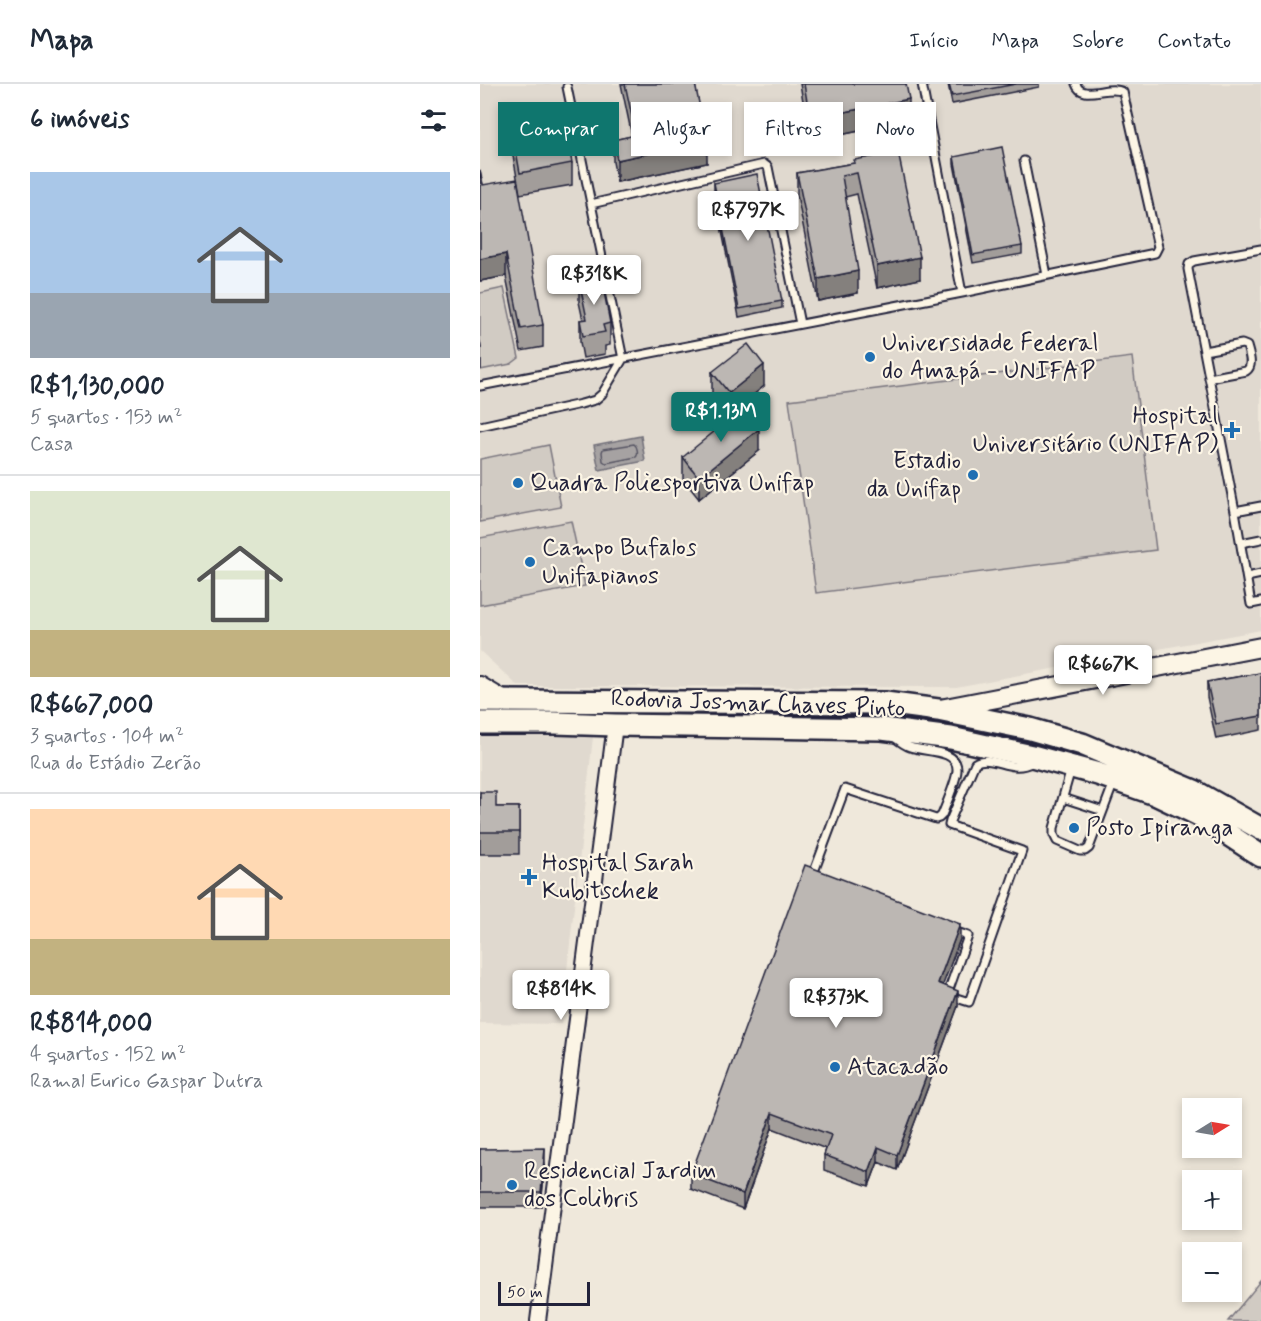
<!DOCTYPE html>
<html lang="pt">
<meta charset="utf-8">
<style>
:root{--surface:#fff;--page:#f6f6f7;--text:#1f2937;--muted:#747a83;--line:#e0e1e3;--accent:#0f766e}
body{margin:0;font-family:Mynerve,sans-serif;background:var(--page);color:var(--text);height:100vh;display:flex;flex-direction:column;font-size:22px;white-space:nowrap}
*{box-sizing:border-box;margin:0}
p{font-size:20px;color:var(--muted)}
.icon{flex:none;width:33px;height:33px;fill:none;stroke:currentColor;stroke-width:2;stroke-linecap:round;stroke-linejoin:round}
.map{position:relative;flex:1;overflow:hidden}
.panel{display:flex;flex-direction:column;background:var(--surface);width:480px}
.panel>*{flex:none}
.guide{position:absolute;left:18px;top:18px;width:570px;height:54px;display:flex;gap:12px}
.needle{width:39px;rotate:79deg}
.tools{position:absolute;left:702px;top:1014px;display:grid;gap:12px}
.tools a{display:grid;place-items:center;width:60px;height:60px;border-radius:0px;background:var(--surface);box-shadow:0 3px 9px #0003;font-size:30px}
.scale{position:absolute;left:18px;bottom:15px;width:92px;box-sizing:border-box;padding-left:6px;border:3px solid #22223b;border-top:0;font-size:16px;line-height:21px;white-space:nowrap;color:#22223b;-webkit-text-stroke:4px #fcf5e5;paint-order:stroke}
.price{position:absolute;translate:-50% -51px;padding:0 14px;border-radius:6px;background:#fff;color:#222;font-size:20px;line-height:39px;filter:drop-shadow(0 2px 3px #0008)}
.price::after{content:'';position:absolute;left:50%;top:36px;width:18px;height:14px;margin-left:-9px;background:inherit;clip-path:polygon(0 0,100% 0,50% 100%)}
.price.selected{background:var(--accent);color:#fff}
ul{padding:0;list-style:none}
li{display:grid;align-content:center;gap:12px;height:318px;padding:0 30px}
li+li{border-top:2px solid var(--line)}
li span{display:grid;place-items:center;height:186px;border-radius:0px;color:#555}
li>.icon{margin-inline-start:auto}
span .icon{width:108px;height:108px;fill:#fffc;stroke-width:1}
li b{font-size:26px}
h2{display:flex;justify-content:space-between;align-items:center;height:72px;padding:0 30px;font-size:26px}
.chip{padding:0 21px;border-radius:0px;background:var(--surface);box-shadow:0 3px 9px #0003;font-size:21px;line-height:54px}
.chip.selected{background:var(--accent);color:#fff}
header{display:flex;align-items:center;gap:36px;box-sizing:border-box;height:84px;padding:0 30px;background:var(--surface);border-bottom:2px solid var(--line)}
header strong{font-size:28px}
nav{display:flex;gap:33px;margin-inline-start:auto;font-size:21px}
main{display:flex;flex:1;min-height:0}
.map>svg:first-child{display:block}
.built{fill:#e0d9cf}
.green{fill:#d1cbc3;stroke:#7a767f;stroke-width:1.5}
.water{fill:#a6a2a2;stroke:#716f79;stroke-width:1.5}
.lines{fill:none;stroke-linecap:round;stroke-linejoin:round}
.shore{stroke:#575564;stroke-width:1.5}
.lane-casing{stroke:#22223b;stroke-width:11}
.street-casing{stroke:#22223b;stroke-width:18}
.secondary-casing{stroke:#22223b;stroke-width:22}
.primary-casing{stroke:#22223b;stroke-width:26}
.lane{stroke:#fcf5e5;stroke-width:7}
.street{stroke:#fcf5e5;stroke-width:14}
.secondary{stroke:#fcf5e5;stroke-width:18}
.primary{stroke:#fcf5e5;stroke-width:21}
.wall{fill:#a29d9a;stroke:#22223b;stroke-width:1.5}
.shaded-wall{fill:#84807d;stroke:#22223b;stroke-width:1.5}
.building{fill:#bcb7b3;stroke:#22223b;stroke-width:1.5}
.poi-dot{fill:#1f6fb2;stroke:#fcf5e5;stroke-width:2}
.labels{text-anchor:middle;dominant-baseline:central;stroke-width:4.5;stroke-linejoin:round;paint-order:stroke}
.poi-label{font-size:24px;fill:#22223b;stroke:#fcf5e5;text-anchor:start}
.street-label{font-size:24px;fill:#22223b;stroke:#fcf5e5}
</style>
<header>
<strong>Mapa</strong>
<nav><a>Início</a><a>Mapa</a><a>Sobre</a><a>Contato</a></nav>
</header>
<main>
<section class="panel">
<h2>6 imóveis<svg class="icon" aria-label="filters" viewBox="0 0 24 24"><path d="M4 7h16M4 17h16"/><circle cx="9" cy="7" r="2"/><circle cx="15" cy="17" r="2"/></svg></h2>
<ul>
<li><span style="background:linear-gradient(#a9c7e8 65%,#9aa5b1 0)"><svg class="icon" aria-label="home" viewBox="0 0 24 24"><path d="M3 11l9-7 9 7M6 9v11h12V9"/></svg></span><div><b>R$1,130,000</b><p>5 quartos · 153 m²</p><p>Casa</p></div></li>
<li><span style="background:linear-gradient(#dfe7d0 75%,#c2b280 0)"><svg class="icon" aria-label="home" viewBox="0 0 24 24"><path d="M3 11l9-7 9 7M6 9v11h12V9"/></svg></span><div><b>R$667,000</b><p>3 quartos · 104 m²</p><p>Rua do Estádio Zerão</p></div></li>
<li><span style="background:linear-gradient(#ffd9b3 70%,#c2b280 0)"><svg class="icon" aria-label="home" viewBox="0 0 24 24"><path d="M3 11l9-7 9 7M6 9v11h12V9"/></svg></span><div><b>R$814,000</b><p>4 quartos · 152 m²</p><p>Ramal Eurico Gaspar Dutra</p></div></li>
</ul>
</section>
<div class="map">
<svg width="781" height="1237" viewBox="0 0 781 1237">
<rect width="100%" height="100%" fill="#efe8db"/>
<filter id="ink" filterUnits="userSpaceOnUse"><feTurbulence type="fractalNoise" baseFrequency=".0167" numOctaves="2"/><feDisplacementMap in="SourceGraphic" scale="12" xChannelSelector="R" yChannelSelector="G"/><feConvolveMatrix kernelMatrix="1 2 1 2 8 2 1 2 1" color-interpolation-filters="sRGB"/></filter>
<g filter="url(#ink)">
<path class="built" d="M0,0H781V546L476,603L38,602L0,567Z
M114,644L81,940L0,939V646Z"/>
<path class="green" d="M24,204L39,274L31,280L0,286V209Z
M652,273L676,466L336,509L309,316Z
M69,361L81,423L0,438V375Z
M91,437L105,502L0,521V454Z
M781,1197V1237H748Z"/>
<path class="water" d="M161,352L165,377L119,386L114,361Z"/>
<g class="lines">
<path class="shore" d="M154,360C157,362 159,370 156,373L126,379L123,377L122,368L123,365Z"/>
<defs>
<path id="lane" d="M442,0L482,209L675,169L678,163L643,8C628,0 602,18 596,0
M544,77L567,191
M111,120L284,80L288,83L320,240
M781,165L714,177L709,180L708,185L755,427L771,520L781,518
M724,267L762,260L767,262C769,270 774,282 766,287L729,294
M0,302L482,209
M0,342L101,320L115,316L122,310L143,275L87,3
M755,427L781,422
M761,459L781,455
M767,493L781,490
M591,685L574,744V751L577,757L600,767H605L609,764L634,698
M583,714L623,727
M332,793L365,705L456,735L459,734L462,731C466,721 477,695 477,686C478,665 444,668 430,663C424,661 419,657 414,653
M471,846L488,852L467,911L489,918L542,767L469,741L470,737L495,679C507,672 521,681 534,682C541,683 547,681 553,678"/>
<path id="street" d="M0,600L25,615
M58,1237L135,641"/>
<path id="secondary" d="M460,625L781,563"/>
<path id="primary" d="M0,617L405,619L458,626L550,645L602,660L714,707L781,745
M0,639H75L135,641L402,645L471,654L552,672L618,690L675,710L717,730L781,772"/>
</defs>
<use href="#lane" class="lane-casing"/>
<use href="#street" class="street-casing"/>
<use href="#secondary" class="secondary-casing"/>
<use href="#primary" class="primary-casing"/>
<use href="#lane" class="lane"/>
<use href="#street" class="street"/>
<use href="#secondary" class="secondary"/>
<use href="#primary" class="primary"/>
</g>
<path class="wall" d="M141,0H215L227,79L137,98L133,78V56L152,52Z
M320,0H426L429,37L330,57Z
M468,0H559V3L472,20Z
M31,39L92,79V101L40,110L31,61Z
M474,73L542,162V170L493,179L474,80Z
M374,79L440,195L397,204L377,110L365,113L378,209L338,217L317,111V89Z
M0,86L3,101L63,241V263L41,267L26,192L0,197Z
M234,99L302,217V224L259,233L234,107Z
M99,196L130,239V261L125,262V270L103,274L100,258V236H103L99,218Z
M0,257L1,263V285H0Z
M232,288L284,302L249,331L232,310Z
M279,367L219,415L203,395V373Z
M781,589V646L736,655L727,613V598Z
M0,708L16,723H39V770H0Z
M480,855L462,901L478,922L417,1086L398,1078L389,1102L344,1086V1071L346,1065L292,1044L263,1125L211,1105V1090Z
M0,1065L65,1079L61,1123H0Z"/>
<path class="shaded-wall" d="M429,15V37L330,57V35Z
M227,57V79L137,98V76Z
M26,170V192L0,197V175Z
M440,173V195L397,204V182Z
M378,187V209L338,217V195Z
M284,281V302L249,331V309Z
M279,345V367L219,415V394Z
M480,840V855L458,914V899Z
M478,907V922L417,1086V1071Z
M292,1029V1044L263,1125V1110Z
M398,1063V1078L389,1102V1088Z
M65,1064V1079L61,1123V1108Z"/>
<path class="building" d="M145,0H215L227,57L137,76L133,56L156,51Z
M324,0H426L429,15L330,35Z
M469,0H536L472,12Z
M83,30L92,79L40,89L31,39Z
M522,63L542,162L493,171L474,73Z
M418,68L440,173L397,182L377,89L362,92L378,187L338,195L317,89L375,79L374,76Z
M0,86L3,101L37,95L63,241L41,245L26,170L0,175Z
M277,90L302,217L259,225L234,99Z
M121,192L130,239L123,241L125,248L103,252L100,236L107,235L99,196Z
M268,260L284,281L249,309L232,288Z
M262,325L279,345L219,394L203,373Z
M781,589V632L736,640L727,598Z
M0,708H16V723H39V748H0Z
M325,781L480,840L458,899L478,907L417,1071L398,1063L389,1088L344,1071L351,1051L292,1029L263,1110L211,1090Z
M65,1064L61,1108H0V1065Z"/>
</g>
<g class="poi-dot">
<circle cx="390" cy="273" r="6"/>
<path d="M749 337h6v6h6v6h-6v6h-6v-6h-6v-6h6z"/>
<circle cx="493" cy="391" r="6"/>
<circle cx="38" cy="399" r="6"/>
<circle cx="50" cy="478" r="6"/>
<circle cx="594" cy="744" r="6"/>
<path d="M46 784h6v6h6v6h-6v6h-6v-6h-6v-6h6z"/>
<circle cx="355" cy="983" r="6"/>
<circle cx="32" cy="1101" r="6"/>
</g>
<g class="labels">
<g class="poi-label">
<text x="402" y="259">Universidade Federal<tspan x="402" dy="28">do Amapá - UNIFAP</tspan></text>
<text x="738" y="332" text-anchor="end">Hospital<tspan x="738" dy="28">Universitário (UNIFAP)</tspan></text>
<text x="481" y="377" text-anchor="end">Estadio<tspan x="481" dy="28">da Unifap</tspan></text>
<text x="50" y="399">Quadra Poliesportiva Unifap</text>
<text x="62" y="464">Campo Bufalos<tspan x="62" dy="28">Unifapianos</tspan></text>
<text x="606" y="744">Posto Ipiranga</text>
<text x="62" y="779">Hospital Sarah<tspan x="62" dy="28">Kubitschek</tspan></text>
<text x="367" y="983">Atacadão</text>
<text x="44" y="1087">Residencial Jardim<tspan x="44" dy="28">dos Colibris</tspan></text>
</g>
<g class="street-label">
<text transform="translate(278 620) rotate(2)">Rodovia Josmar Chaves Pinto</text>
</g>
</g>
</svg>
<div class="tools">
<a><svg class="needle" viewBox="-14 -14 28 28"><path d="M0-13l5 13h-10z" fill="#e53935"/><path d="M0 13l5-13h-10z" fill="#747a83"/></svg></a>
<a>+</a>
<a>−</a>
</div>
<div class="scale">50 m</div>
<b class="price" style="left:268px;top:158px">R$797K</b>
<b class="price" style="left:114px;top:222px">R$318K</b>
<b class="price selected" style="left:241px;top:359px">R$1.13M</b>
<b class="price" style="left:623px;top:612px">R$667K</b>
<b class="price" style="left:81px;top:937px">R$814K</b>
<b class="price" style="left:356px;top:945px">R$373K</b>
<div class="guide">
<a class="chip selected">Comprar</a>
<a class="chip">Alugar</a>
<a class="chip">Filtros</a>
<a class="chip">Novo</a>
</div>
</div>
</main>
